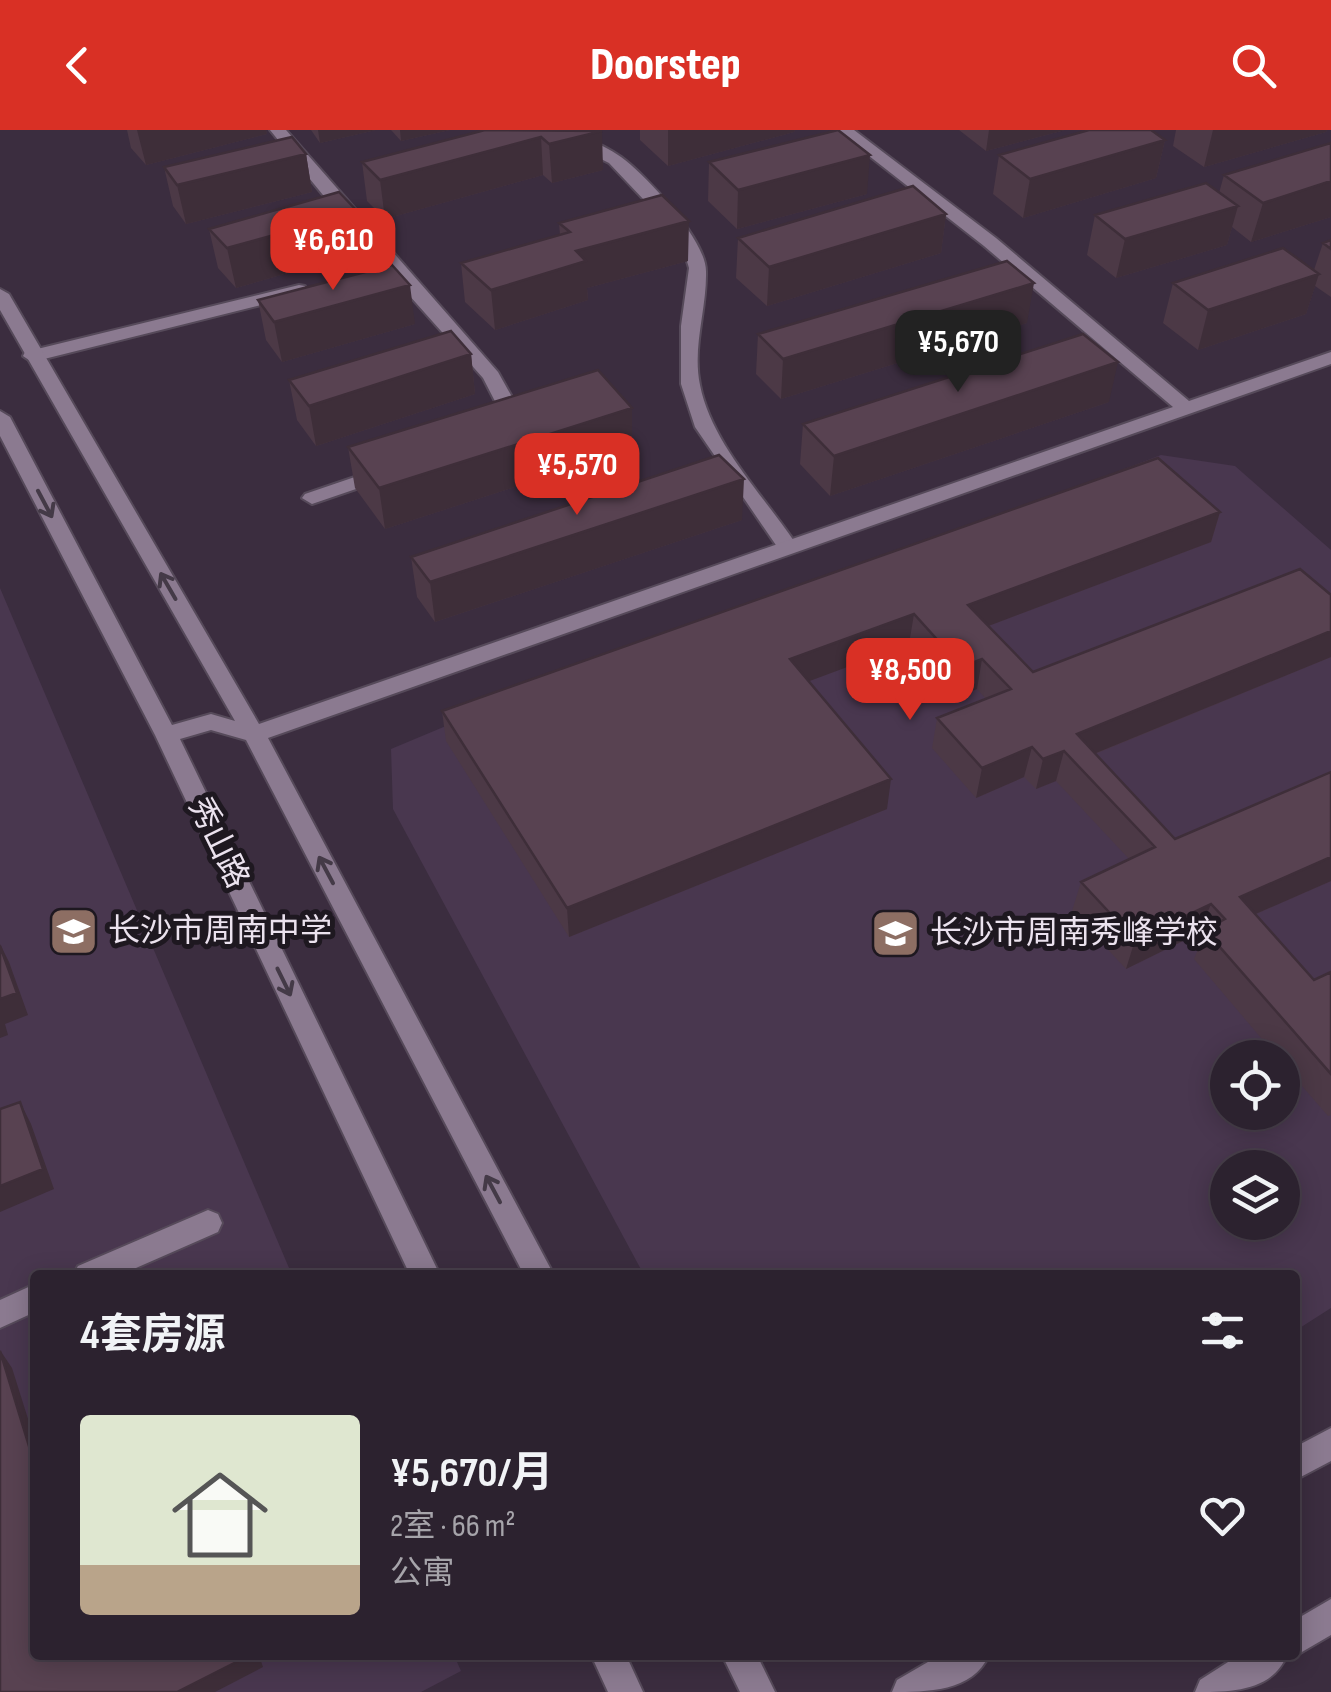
<!DOCTYPE html>
<html lang="zh">
<meta charset="utf-8">
<style>
:root{--surface:#2c222f;--page:#382f3b;--text:#f1f3f6;--muted:#a6a4aa;--line:#483f4b;--accent:#d93025}
body{margin:0;font-family:"Sofia Sans Condensed","Noto Sans SC",sans-serif;background:var(--page);color:var(--text);height:100vh;display:flex;flex-direction:column;font-size:38px;white-space:nowrap}
*{box-sizing:border-box;margin:0}
p{font-size:32px;color:var(--muted)}
.icon{flex:none;width:55px;height:55px;fill:none;stroke:currentColor;stroke-width:2;stroke-linecap:round;stroke-linejoin:round}
.map{position:relative;flex:1;overflow:hidden}
.details{position:absolute;left:30px;top:1140px;width:1270px;height:390px;display:flex;flex-direction:column;background:var(--surface);border-radius:10px;box-shadow:0 5px 25px #0003,0 0 0 2px var(--line)}
.details>*{flex:none}
.controls{position:absolute;left:1210px;top:910px;display:grid;gap:20px}
.controls a{display:grid;place-items:center;width:90px;height:90px;border-radius:50%;background:var(--surface);box-shadow:0 5px 25px #0003,0 0 0 2px var(--line);font-size:50px}
.price{position:absolute;translate:-50% -85px;padding:0 22px;border-radius:20px;background:var(--accent);color:#fff;font-size:32px;line-height:65px;filter:drop-shadow(0 2px 5px #0008)}
.price::after{content:'';position:absolute;left:50%;top:60px;width:30px;height:22px;margin-left:-15px;background:inherit;clip-path:polygon(0 0,100% 0,50% 100%)}
.price.selected{background:#222;color:#fff}
ul{padding:0;list-style:none}
li{display:flex;align-items:center;gap:30px;height:250px;padding:0 50px}
li+li{border-top:2px solid var(--line)}
li span{display:grid;place-items:center;flex:none;width:280px;height:200px;border-radius:10px;color:#555}
li>.icon{margin-inline-start:auto}
span .icon{width:120px;height:120px;fill:#fffc;stroke-width:1}
li b{font-size:42px}
h2{display:flex;justify-content:space-between;align-items:center;height:120px;padding:0 50px;font-size:42px}
header{display:flex;justify-content:space-between;align-items:center;height:130px;padding:0 50px;background:var(--accent);color:#fff;font-size:45px;font-weight:800}
.map>svg:first-child{display:block}
.built{fill:#49374f;fill-rule:evenodd}
.lines{fill:none;stroke-linecap:round;stroke-linejoin:round}
.street-casing{stroke:#564a5a;stroke-width:4}
.secondary-casing{stroke:#564a5a;stroke-width:4}
.street{fill:#8b7a90;fill-rule:evenodd}
.secondary{fill:#8b7a90;fill-rule:evenodd}
.wall{fill:#4c3946}
.shaded-wall{fill:#3e2e39}
.building{fill:#584251;stroke:#3e2e39;stroke-width:2.5}
.oneway{stroke:#443a47}
.labels{text-anchor:middle;dominant-baseline:central;stroke-width:10;stroke-linejoin:round;paint-order:stroke}
.street-label{font-size:32px;fill:#ebe2ee;stroke:#1e1820}
.poi-label{font-size:32px;fill:#ebe2ee;stroke:#1e1820;text-anchor:start}
</style>
<header><svg class="icon" aria-label="back" viewBox="0 0 24 24"><path d="M15 5l-7 7 7 7"/></svg>Doorstep<svg class="icon" aria-label="search" viewBox="0 0 24 24"><circle cx="10" cy="10" r="6"/><path d="M15 15l6 6"/></svg></header>
<div class="map">
<svg width="1331" height="1562" viewBox="0 0 1331 1562">
<rect width="100%" height="100%" fill="#3b2d3f"/>
<path class="built" d="M1161,325L1235,336L1331,420V1178L1295,1201V1145H644L393,679L391,619L477,583ZM1228,928H1282V982H1228ZM1228,1038H1282V1092H1228Z
M0,458L292,1145H35V1525H454L461,1541L421,1562H0Z"/>
<g class="lines">
<defs>
<path id="street" d="M270,0H286L498,242L521,283L510,302L503,304L493,298L501,283L483,248L358,108Z
M543,0C568,0 600,12 621,27C646,45 706,110 706,141C707,179 692,217 700,255C711,312 762,364 794,411L797,416L794,421H780L695,297L681,254V196L689,138L680,108L609,33Z
M299,155L305,156V164L32,232L23,226L25,222Z
M387,336L397,342L394,346L312,374L302,368L305,364Z
M208,1080L218,1084L222,1093L218,1102L120,1145H73L78,1136Z
M35,1154V1182L0,1198V1170Z"/>
<path id="secondary" d="M836,0H854L996,108L1189,271L1331,222V234L268,608L554,1145H524L246,610L211,600L180,609L440,1145H410L155,605L0,306V281L10,287L172,595L211,584L235,591L0,180V159L9,164L259,594L1173,277L984,116Z
M1331,1298V1331L1295,1350V1317Z
M1331,1469V1505L1295,1526L1293,1525L1295,1490Z
M591,1525H626L643,1562H608Z
M722,1525H757L775,1562H740Z
M940,1525H989C973,1562 926,1562 892,1562L897,1550Z
M1239,1525H1287C1272,1562 1229,1562 1195,1562L1200,1550Z"/>
</defs>
<use href="#street" class="street-casing"/>
<use href="#secondary" class="secondary-casing"/>
<use href="#street" class="street"/>
<use href="#secondary" class="secondary"/>
</g>
<path class="wall" d="M127,0H266L267,4L146,35L131,18Z
M311,0H376L320,13Z
M391,0H450L401,11Z
M485,0H600L603,40L552,53L543,45L385,89L367,71L362,32Z
M640,0H795L794,2L668,36L640,10Z
M959,0H1065L986,21Z
M1176,0H1327L1326,2L1204,37L1173,16Z
M1165,10L1156,48L1023,88L993,64L999,25Z
M1331,13V87L1251,112L1232,97L1227,115L1116,148L1087,125L1095,85L1219,63L1224,45Z
M306,24L312,62L186,94L173,76L164,37Z
M709,32L867,64L737,99L708,71Z
M358,82L364,121L236,158L218,138L209,99Z
M946,84L941,123L767,176L736,148L738,108Z
M559,93L688,131L587,158L588,170L495,200L465,172L461,133L560,105Z
M1331,110V167L1315,156L1306,184L1198,220L1163,193L1173,153L1314,140L1323,113Z
M258,170L415,194L282,232L266,210Z
M1027,193L781,269L756,244L758,204Z
M471,224L475,264L316,316L297,290L289,250Z
M1109,272L830,366L800,334L803,294Z
M632,278V319L385,399L355,358L348,317Z
M1220,382L1211,412L988,496L1033,542L1331,465V527L1095,624L1175,709L1331,751L1256,784L1314,850L1331,842V985L1328,986L1282,933V928H1278L1194,829L1203,807L1199,803L1126,839L1072,781L1081,752L1129,729L1056,651L1036,659L1024,647L976,668L932,618L937,588L986,569L977,559L957,567L909,514L809,551L887,679L569,807L446,611L442,581Z
M742,390L435,492L417,467L411,427Z"/>
<path class="shaded-wall" d="M137,0H266L267,4L146,35Z
M318,0H376L320,13Z
M400,0H450L401,11Z
M668,0H795L794,2L668,36Z
M989,0H1065L986,21Z
M1213,0H1327L1326,2L1204,37Z
M602,1L603,40L552,53L549,14Z
M541,7L543,45L385,89L380,50Z
M1165,10L1156,48L1023,88L1030,49Z
M306,24L312,62L186,94L177,55Z
M870,25L867,64L737,99L738,60Z
M1331,51V87L1251,112L1263,73Z
M1238,76L1227,115L1116,148L1125,109Z
M358,82L364,121L236,158L227,118Z
M946,84L941,123L767,176L769,137Z
M689,91L688,131L587,158L588,170L495,200L491,160L576,121Z
M1319,144L1306,184L1198,220L1208,180Z
M1034,153L1027,193L781,269L783,229Z
M410,155L415,194L282,232L274,192Z
M471,224L475,264L316,316L309,276Z
M1118,232L1109,272L830,366L834,326Z
M632,278V319L385,399L379,358Z
M744,349L742,390L435,492L430,452Z
M1220,382L1211,412L962,506L968,475Z
M914,484L909,514L788,559L790,529Z
M1331,501V527L1074,632L1077,604Z
M982,529L977,559L957,567L962,537Z
M1032,617L1024,647L976,668L982,638Z
M1064,621L1056,651L1036,659L1043,629Z
M891,649L887,679L569,807L567,778Z
M1331,727V751L1228,796L1240,767Z
M1211,774L1199,803L1126,839L1135,810Z
M0,814L9,832L28,885L5,894L8,905L0,908Z
M20,972L31,994L54,1059L0,1082V1056Z
M0,1220L12,1238L35,1311V1336Z
M250,1525H259L263,1537L215,1562H177Z"/>
<path class="building" d="M485,0L602,1L549,14L541,7L380,50L362,32Z
M838,0L870,25L738,60L709,32Z
M1089,0H1151L1165,10L1030,49L999,25Z
M292,7L306,24L177,55L164,37Z
M1331,13V51L1263,73L1224,45Z
M1206,53L1238,76L1125,109L1095,85Z
M913,56L946,84L769,137L738,108Z
M339,62L358,82L227,118L209,99Z
M662,65L689,91L576,121L586,131L491,160L461,133L570,102L559,93Z
M1331,110V119L1323,113Z
M1283,118L1319,144L1208,180L1173,153Z
M1007,131L1034,153L783,229L758,204Z
M392,135L410,155L274,192L258,170Z
M451,201L471,224L309,276L289,250Z
M1083,204L1118,232L834,326L803,294Z
M598,240L632,278L379,358L348,317Z
M719,325L744,349L430,452L411,427Z
M1158,328L1220,382L968,475L1033,542L1300,439L1331,465V501L1077,604L1175,709L1331,642V727L1240,767L1314,850L1331,842V944L1205,800L1225,789L1211,774L1135,810L1081,752L1155,717L1064,621L1043,629L1032,617L982,638L937,588L1011,559L982,529L962,537L914,484L790,529L891,649L567,778L442,581Z
M0,816L17,863L0,869Z
M20,972L43,1039L0,1056V979Z
M0,1221L35,1336V1525H250L177,1562H0Z"/>
<defs><path id="oneway-shaft" d="M-6 0H5M1.5-3L5.5 0L1.5 3" fill="none" stroke-width="1.6" stroke-linecap="round" stroke-linejoin="round" transform="scale(2.5)"/></defs>
<g class="oneway">
<use href="#oneway-shaft" transform="translate(45 374) rotate(62)"/>
<use href="#oneway-shaft" transform="translate(168 456) rotate(-120)"/>
<use href="#oneway-shaft" transform="translate(326 740) rotate(-118)"/>
<use href="#oneway-shaft" transform="translate(284 852) rotate(64)"/>
<use href="#oneway-shaft" transform="translate(493 1059) rotate(-118)"/>
</g>
<defs>
<symbol id="school-square" viewBox="-11 -11 22 22"><rect x="-9" y="-9" width="18" height="18" rx="4" fill="#8d6e63" stroke="#1e1820"/><path d="M0-5L7-2L0 1L-7-2ZM-4 1L0 2.5L4 1V4Q0 6-4 4Z" fill="#fff"/></symbol>
</defs>
<g fill-rule="evenodd">
<use href="#school-square" x="46" y="774" width="55" height="55"/>
<use href="#school-square" x="868" y="776" width="55" height="55"/>
</g>
<g class="labels">
<g class="street-label">
<text transform="translate(218 713) rotate(64)">秀山路</text>
</g>
<g class="poi-label">
<text x="108" y="801">长沙市周南中学</text>
<text x="930" y="803">长沙市周南秀峰学校</text>
</g>
</g>
</svg>
<div class="controls">
<a><svg class="icon" aria-label="locate" viewBox="0 0 24 24"><circle cx="12" cy="12" r="6"/><path d="M12 2v4M12 18v4M2 12h4M18 12h4"/></svg></a>
<a><svg class="icon" aria-label="layers" viewBox="0 0 24 24"><path d="M12 4l9 5-9 5-9-5zM3 14l9 5 9-5"/></svg></a>
</div>
<b class="price" style="left:333px;top:163px">¥6,610</b>
<b class="price selected" style="left:958px;top:265px">¥5,670</b>
<b class="price" style="left:577px;top:388px">¥5,570</b>
<b class="price" style="left:910px;top:593px">¥8,500</b>
<section class="details">
<h2>4套房源<svg class="icon" aria-label="filters" viewBox="0 0 24 24"><path d="M4 7h16M4 17h16"/><circle cx="9" cy="7" r="2"/><circle cx="15" cy="17" r="2"/></svg></h2>
<ul>
<li><span style="background:linear-gradient(#dfe7d0 75%,#b9a48a 0)"><svg class="icon" aria-label="home" viewBox="0 0 24 24"><path d="M3 11l9-7 9 7M6 9v11h12V9"/></svg></span><div><b>¥5,670/月</b><p>2室 · 66 m²</p><p>公寓</p></div><svg class="icon" aria-label="heart" viewBox="0 0 24 24"><path d="M12 20l-8-8c-3-5 5-10 8-4 3-6 11-1 8 4z"/></svg></li>
</ul>
</section>
</div>
